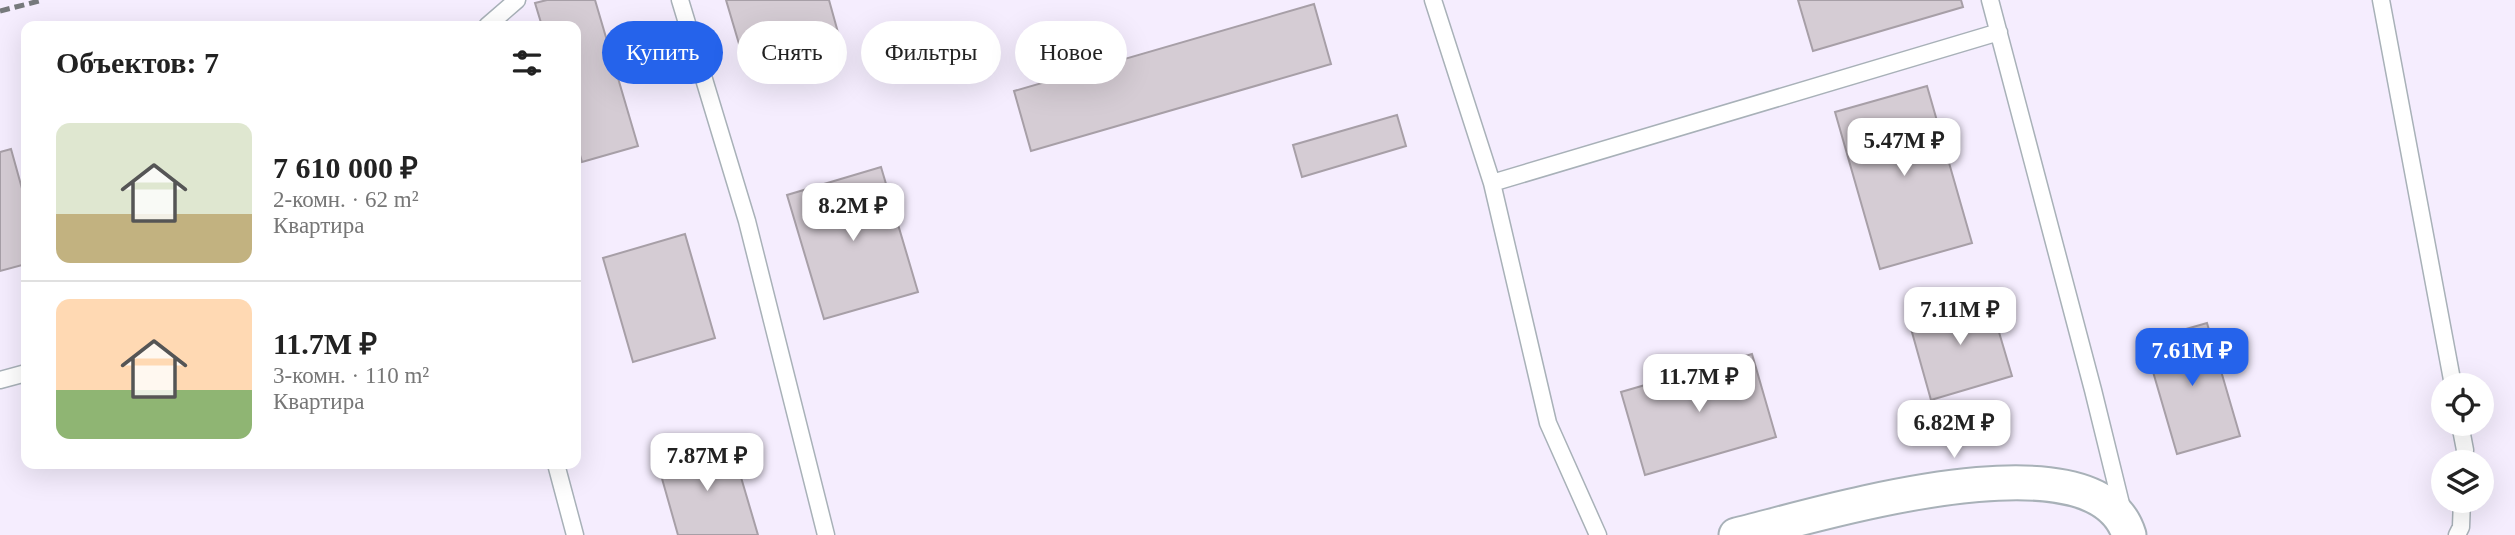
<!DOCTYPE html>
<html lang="ru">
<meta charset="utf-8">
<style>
:root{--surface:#fff;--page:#f2f2f2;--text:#222;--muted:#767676;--line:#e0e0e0;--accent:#2563eb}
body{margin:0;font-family:Georgia,serif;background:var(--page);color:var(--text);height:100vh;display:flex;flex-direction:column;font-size:26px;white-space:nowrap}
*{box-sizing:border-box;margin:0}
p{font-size:23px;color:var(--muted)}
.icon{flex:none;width:38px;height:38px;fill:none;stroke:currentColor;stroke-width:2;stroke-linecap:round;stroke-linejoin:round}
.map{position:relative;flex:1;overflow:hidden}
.details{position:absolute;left:21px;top:21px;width:560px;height:448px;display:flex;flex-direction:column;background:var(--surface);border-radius:14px;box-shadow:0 7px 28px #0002}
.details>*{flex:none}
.top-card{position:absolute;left:602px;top:21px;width:665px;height:63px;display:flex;gap:14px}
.fabs{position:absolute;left:2431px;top:373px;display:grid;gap:14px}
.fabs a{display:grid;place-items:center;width:63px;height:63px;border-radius:50%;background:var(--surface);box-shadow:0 7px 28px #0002;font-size:35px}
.price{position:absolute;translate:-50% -60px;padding:0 16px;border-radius:14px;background:#fff;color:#222;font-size:23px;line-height:46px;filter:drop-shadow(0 2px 4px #0008)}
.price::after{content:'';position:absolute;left:50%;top:42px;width:21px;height:16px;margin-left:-10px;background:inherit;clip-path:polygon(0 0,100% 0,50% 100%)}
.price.on{background:var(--accent);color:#fff}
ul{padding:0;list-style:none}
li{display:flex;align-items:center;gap:21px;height:175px;padding:0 35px}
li+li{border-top:2px solid var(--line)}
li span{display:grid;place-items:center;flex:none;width:196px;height:140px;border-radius:14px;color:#555}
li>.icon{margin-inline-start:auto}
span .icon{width:84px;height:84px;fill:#fffc;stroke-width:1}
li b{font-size:30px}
h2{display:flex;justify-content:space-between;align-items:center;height:84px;padding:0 35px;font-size:30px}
.pill{padding:0 24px;border-radius:32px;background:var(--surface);box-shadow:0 7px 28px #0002;font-size:24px;line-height:63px}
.pill.on{background:var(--accent);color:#fff}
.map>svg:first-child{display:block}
.industrial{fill:#f5edfe;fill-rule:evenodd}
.building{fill:#d5ccd4;stroke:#a79fa7;stroke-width:2}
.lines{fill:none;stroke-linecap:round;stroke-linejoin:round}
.lane-casing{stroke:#a8b1b8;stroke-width:19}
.street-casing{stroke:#a8b1b8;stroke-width:37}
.lane{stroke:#fff;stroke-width:16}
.street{stroke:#fff;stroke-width:33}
.rail{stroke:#76797c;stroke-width:5;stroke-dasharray:10 5;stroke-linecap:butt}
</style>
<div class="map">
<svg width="2515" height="535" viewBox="0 0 2515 535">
<rect width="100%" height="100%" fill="#f8fcff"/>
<path class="industrial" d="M0,0H2515V535H0ZM26,26H576V464H26ZM2443,385H2482V424H2443ZM2443,462H2482V500H2443Z"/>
<path class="building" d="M547,0H595L638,146L582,162L576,141V26H542L535,3Z
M726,0H829L839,36L745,64Z
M1798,0H1961L1963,7L1813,51Z
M1314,4L1331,64L1031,151L1014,91Z
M1927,86L1972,243L1880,269L1835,112Z
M1397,115L1406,146L1302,177L1293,145Z
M11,149L26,203V264L0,271V152Z
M881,167L918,292L824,319L787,195Z
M685,234L715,338L633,362L603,258Z
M1988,295L2012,376L1931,400L1908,318Z
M2207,323L2240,436L2177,454L2144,341Z
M1752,354L1776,437L1645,475L1621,392Z
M730,440L758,535H678L657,461Z"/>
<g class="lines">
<defs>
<path id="lane" d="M680,0L747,221L826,535
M1433,0L1492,183L1548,423L1598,535
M1990,0L2093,390L2123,512
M2381,0L2453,385
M487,26L517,0
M1492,183L1999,32
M0,380L26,373
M2460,424L2465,450L2464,462
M556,464L575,535
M2457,535L2461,527L2462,500"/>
<path id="street" d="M1736,535C1812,517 2096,427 2129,535"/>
</defs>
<use href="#lane" class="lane-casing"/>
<use href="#street" class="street-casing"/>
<use href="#lane" class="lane"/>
<use href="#street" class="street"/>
<path class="rail" d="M0,11L43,0"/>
</g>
</svg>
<div class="fabs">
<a><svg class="icon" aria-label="locate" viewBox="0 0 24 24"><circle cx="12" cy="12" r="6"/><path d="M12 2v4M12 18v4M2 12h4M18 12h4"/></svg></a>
<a><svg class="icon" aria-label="layers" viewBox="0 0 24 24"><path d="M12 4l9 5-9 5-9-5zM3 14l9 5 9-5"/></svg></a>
</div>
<b class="price" style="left:1904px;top:178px">5.47M ₽</b>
<b class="price" style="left:853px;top:243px">8.2M ₽</b>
<b class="price" style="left:1960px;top:347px">7.11M ₽</b>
<b class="price on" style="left:2192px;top:388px">7.61M ₽</b>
<b class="price" style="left:1699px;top:414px">11.7M ₽</b>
<b class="price" style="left:1954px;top:460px">6.82M ₽</b>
<b class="price" style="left:707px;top:493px">7.87M ₽</b>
<div class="top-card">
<a class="pill on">Купить</a>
<a class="pill">Снять</a>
<a class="pill">Фильтры</a>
<a class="pill">Новое</a>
</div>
<section class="details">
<h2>Объектов: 7<svg class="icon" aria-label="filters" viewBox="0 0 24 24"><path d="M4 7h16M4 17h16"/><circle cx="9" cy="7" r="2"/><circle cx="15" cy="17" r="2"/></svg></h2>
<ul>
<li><span style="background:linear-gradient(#dfe7d0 65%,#c2b280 0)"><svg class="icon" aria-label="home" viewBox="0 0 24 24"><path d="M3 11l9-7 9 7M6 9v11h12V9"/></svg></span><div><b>7 610 000 ₽</b><p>2-комн. · 62 m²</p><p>Квартира</p></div></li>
<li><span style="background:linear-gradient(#ffd9b3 65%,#8fb573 0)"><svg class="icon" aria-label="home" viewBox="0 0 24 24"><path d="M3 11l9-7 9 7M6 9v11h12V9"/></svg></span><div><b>11.7M ₽</b><p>3-комн. · 110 m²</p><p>Квартира</p></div></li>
</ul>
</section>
</div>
